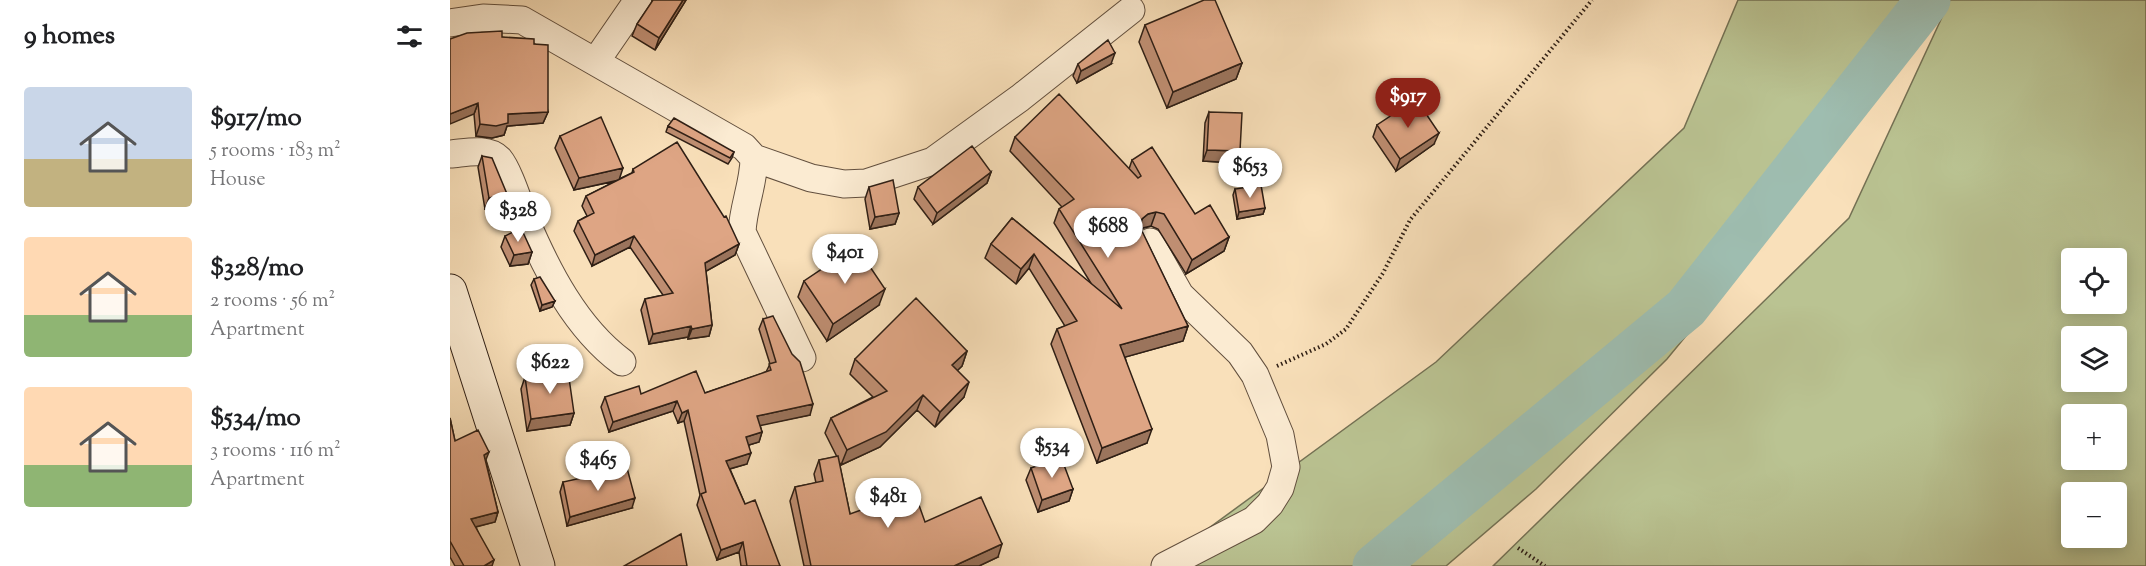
<!DOCTYPE html>
<meta charset="utf-8">
<style>
:root{--surface:#fff;--page:#f2f2f2;--text:#202124;--muted:#757577;--accent:#8f2418}
body{margin:0;font-family:"Sorts Mill Goudy",serif;background:var(--page);color:var(--text);height:100vh;display:flex;flex-direction:column;font-size:22px;white-space:nowrap}
*{box-sizing:border-box;margin:0}
p{font-size:20px;color:var(--muted)}
.icon{flex:none;width:33px;height:33px;fill:none;stroke:currentColor;stroke-width:2;stroke-linecap:round;stroke-linejoin:round}
.map{position:relative;flex:1;overflow:hidden}
.drawer{display:flex;flex-direction:column;background:var(--surface);width:450px}
.drawer>*{flex:none}
.tools{position:absolute;left:1611px;top:248px;display:grid;gap:12px}
.tools a{display:grid;place-items:center;width:66px;height:66px;border-radius:6px;background:var(--surface);box-shadow:0 3px 15px #0003;font-size:30px}
.price{position:absolute;translate:-50% -51px;padding:0 14px;border-radius:21px;background:#fff;color:#222;font-size:20px;line-height:39px;filter:drop-shadow(0 2px 3px #0008)}
.price::after{content:'';position:absolute;left:50%;top:36px;width:18px;height:14px;margin-left:-9px;background:inherit;clip-path:polygon(0 0,100% 0,50% 100%)}
.price.selected{background:var(--accent);color:#fff}
ul{padding:0;list-style:none}
li{display:flex;align-items:center;gap:18px;height:150px;padding:0 24px}
li span{display:grid;place-items:center;flex:none;width:168px;height:120px;border-radius:6px;color:#555}
li>.icon{margin-inline-start:auto}
span .icon{width:72px;height:72px;fill:#fffc;stroke-width:1}
li b{font-size:26px}
h2{display:flex;justify-content:space-between;align-items:center;height:72px;padding:0 24px;font-size:26px}
main{display:flex;flex:1;min-height:0}
.map>svg:first-child{display:block}
.green{fill:#bac392;stroke:#747154;stroke-width:1.5;fill-rule:evenodd}
.lines{fill:none;stroke-linecap:round;stroke-linejoin:round}
.stream{stroke:#727e72;stroke-width:8}
.river{stroke:#9ebdb0;stroke-width:45}
.street-casing{stroke:#624f3e;stroke-width:29}
.secondary-casing{stroke:#2f1f15;stroke-width:35}
.path{stroke:#2f1f15;stroke-width:4;stroke-dasharray:1.5 3;stroke-linecap:butt}
.street{stroke:#fbebd2;stroke-width:27}
.secondary{stroke:#fbebd2;stroke-width:33}
.wall{fill:#bf8e72;stroke:#2f1f15;stroke-width:1.5}
.shaded-wall{fill:#9b745c;stroke:#2f1f15;stroke-width:1.5}
.building{fill:#dea584;stroke:#2f1f15;stroke-width:1.5}
</style>
<main>
<section class="drawer">
<h2>9 homes<svg class="icon" aria-label="filters" viewBox="0 0 24 24"><path d="M4 7h16M4 17h16"/><circle cx="9" cy="7" r="2"/><circle cx="15" cy="17" r="2"/></svg></h2>
<ul>
<li><span style="background:linear-gradient(#c9d6e8 60%,#c2b280 0)"><svg class="icon" aria-label="home" viewBox="0 0 24 24"><path d="M3 11l9-7 9 7M6 9v11h12V9"/></svg></span><div><b>$917/mo</b><p>5 rooms · 183 m²</p><p>House</p></div></li>
<li><span style="background:linear-gradient(#ffd9b3 65%,#8fb573 0)"><svg class="icon" aria-label="home" viewBox="0 0 24 24"><path d="M3 11l9-7 9 7M6 9v11h12V9"/></svg></span><div><b>$328/mo</b><p>2 rooms · 56 m²</p><p>Apartment</p></div></li>
<li><span style="background:linear-gradient(#ffd9b3 65%,#8fb573 0)"><svg class="icon" aria-label="home" viewBox="0 0 24 24"><path d="M3 11l9-7 9 7M6 9v11h12V9"/></svg></span><div><b>$534/mo</b><p>3 rooms · 116 m²</p><p>Apartment</p></div></li>
</ul>
</section>
<div class="map">
<svg width="1696" height="566" viewBox="0 0 1696 566">
<rect width="100%" height="100%" fill="#f9e0ba"/>
<filter id="stains"><feTurbulence type="fractalNoise" baseFrequency=".00333" numOctaves="4"/><feColorMatrix values="0 0 0 0 .2 0 0 0 0 .09 0 0 0 0 .02 0 0 0 .5 -.17"/></filter>
<radialGradient id="worn" r=".72"><stop offset=".6" stop-color="#630" stop-opacity="0"/><stop offset="1" stop-color="#630" stop-opacity=".3"/></radialGradient>
<path class="green" d="M1288,0H1459L1460,21L1409,102L1291,269L1217,359L1086,489L996,566H707L986,362L1234,128Z
M1500,0H1696V566H1043L1399,218ZM1622,258H1666V303H1622ZM1622,336H1666V381H1622ZM1622,414H1666V459H1622ZM1622,492H1666V537H1622Z"/>
<g class="lines">
<path class="stream" d="M930,562L932,566"/>
<path class="river" d="M925,566L1236,308L1478,0"/>
<defs>
<path id="street" d="M0,23L33,18L72,20L294,147L304,158C304,183 293,207 292,232L352,358
M146,61L188,0
M0,154C15,153 37,147 49,159C59,171 69,204 75,219C97,271 126,328 172,362
M304,158L361,178L394,184L416,183L483,161L570,98L681,10
M700,242L730,295L790,353L805,375L830,435L836,467L830,488L820,504L804,520L715,566"/>
<path id="secondary" d="M0,291L88,566"/>
</defs>
<use href="#street" class="street-casing"/>
<use href="#secondary" class="secondary-casing"/>
<path class="path" d="M827,366L876,344L896,329L933,273L960,220L1142,0
M1068,548L1095,566"/>
<use href="#street" class="street"/>
<use href="#secondary" class="secondary"/>
</g>
<path class="wall" d="M202,0H236L205,50L182,36L187,24L202,2Z
M695,25L792,63L786,79L717,108L689,42Z
M52,37L84,44L98,112L93,123L57,126L54,135L42,138L26,136L24,114Z
M628,64H661L627,83L623,76Z
M759,112L785,163L753,161L755,123Z
M927,125L984,144L946,171L923,137Z
M218,126L284,152L282,158L278,164L216,132Z
M110,136L169,179L182,173L183,169L289,244L285,255L256,271L262,325L259,336L238,339V337L199,344L191,310L195,299L213,295L180,247L142,266L124,231L128,221L137,216L132,206L136,196L166,181L124,190L105,148Z
M565,137L679,169L682,160L745,214L779,237L774,251L736,274L708,229L701,226L693,228L691,230L738,326L733,341L675,357L697,443L647,463L601,344L607,329L615,326L579,268L566,284L535,258L541,244L562,218L642,285L604,223L609,209L612,207L560,151Z
M32,156L57,194L53,205L35,209L28,167Z
M541,172L537,183L483,224L464,199L468,187Z
M419,187L449,213L445,224L420,229L415,199Z
M785,189L815,208L813,214L787,219L783,195Z
M55,236L82,252L78,264L60,266L51,247Z
M84,279L105,301L102,307L90,311L81,285Z
M354,281L429,305L377,341L348,297Z
M313,319L360,415L310,425L312,432L309,442L299,445L297,464L280,469L295,504L330,566H291L289,552L267,560L247,505L250,495L234,421L228,423L223,411L159,432L151,407L155,397L191,394L255,393L316,372L320,364L309,329Z
M517,351L512,366L507,370L514,397L485,427L467,410L430,447L391,465L389,462L400,514L475,522L548,557L529,566H354L340,501L345,487L366,483L364,474L369,460L387,457L375,433L381,418L423,397L400,374L405,359Z
M75,377L124,413L120,425L77,431L71,389Z
M0,418L5,441L36,461L48,512L45,522L26,527L42,566H5L0,557Z
M581,468L623,489L619,501L588,512L576,480Z
M113,482L182,508L117,526L110,492Z"/>
<path class="shaded-wall" d="M233,0H236L205,50L209,38Z
M665,53L661,64L627,83L631,71Z
M792,63L786,79L717,108L723,92Z
M28,103L24,114L0,124V114Z
M98,112L93,123L57,126L54,135L42,138L26,136L30,124L58,114Z
M989,133L984,144L946,171L950,159Z
M757,150L790,151L785,163L753,161Z
M173,168L169,180L124,190L129,178Z
M541,172L537,183L483,224L487,213Z
M57,194L53,205L35,209L39,198Z
M815,208L813,214L787,219L789,212Z
M706,212L701,226L693,228L687,234L692,219L698,214Z
M449,213L445,224L420,229L425,217Z
M184,236L180,247L142,266L145,255Z
M779,237L774,251L736,274L742,260Z
M289,244L285,255L251,274L255,263Z
M82,252L78,264L60,266L64,255Z
M584,254L579,268L566,284L571,269Z
M435,289L429,305L377,341L383,324Z
M105,301L102,307L90,311L92,305Z
M262,325L259,336L238,339L242,329Z
M241,326L238,337L199,344L203,334Z
M738,326L733,341L665,360L670,345Z
M517,351L512,366L497,381L502,365Z
M519,382L514,397L485,427L490,412Z
M473,395L467,410L430,447L391,465L397,450Z
M227,401L223,411L159,432L163,422Z
M363,404L360,415L304,427L307,416Z
M238,410L234,421L228,423L232,413Z
M124,413L120,425L77,431L81,419Z
M702,429L697,443L647,463L652,448Z
M312,432L309,442L292,447L296,437Z
M39,452L35,462L34,455Z
M301,453L297,464L272,471L276,461Z
M623,489L619,501L588,512L592,500Z
M185,498L182,508L117,526L120,517Z
M48,512L45,522L17,529L21,519Z
M293,542L289,552L267,560L271,550Z
M552,544L548,557L529,566H504Z
M44,560L42,566H34Z"/>
<path class="building" d="M203,0H233L209,38L187,24Z
M754,0H765L792,63L723,92L695,25Z
M52,31V37L84,39V44L98,45V112L58,114V123L46,126L30,124L28,103L0,114V39L17,33Z
M658,40L665,53L631,71L628,64Z
M609,94L688,178L691,176L682,160L702,147L745,214L760,205L779,237L742,260L714,214L706,212L698,214L692,219L690,227L738,326L670,345L702,429L652,448L607,329L627,321L584,254L571,269L541,244L562,218L672,309L609,209L624,199L565,137Z
M966,99L989,133L950,159L927,125Z
M759,112L792,113L790,151L757,150Z
M151,117L173,168L129,178L110,136Z
M224,118L284,152L280,158L218,126Z
M227,142L274,217L276,216L289,244L255,263L262,325L242,329L241,326L203,334L195,299L223,293L184,236L145,255L128,221L144,213L136,196L184,172L183,169Z
M522,146L541,172L487,213L468,187Z
M32,156L42,158L57,194L39,198Z
M443,180L449,213L425,217L419,187Z
M811,185L815,208L789,212L785,189Z
M71,228L82,252L64,255L55,236Z
M406,246L435,289L383,324L354,281Z
M90,277L105,301L92,305L84,279Z
M466,298L517,351L502,365L519,382L490,412L473,395L436,432L397,450L381,418L437,391L405,359Z
M323,316L342,354L350,362L363,404L307,416L312,432L296,437L301,453L276,461L295,504L305,500L330,566H297L293,542L271,550L251,494L256,492L238,410L232,413L227,401L163,422L155,397L189,386L191,394L246,371L255,393L321,370L319,364L326,362L313,319Z
M118,371L124,413L81,419L75,377Z
M0,418L5,441L28,430L39,452L34,455L48,512L21,519L44,560L34,566H14L0,541Z
M388,456L400,514L464,491L475,522L531,497L552,544L504,566H361L345,487L373,481L369,460Z
M611,457L623,489L592,500L581,468Z
M177,468L185,498L120,517L113,482Z
M231,534L237,566H174Z"/>
<rect width="100%" height="100%" filter="url(#stains)"/>
<rect width="100%" height="100%" fill="url(#worn)"/>
</svg>
<div class="tools">
<a><svg class="icon" aria-label="locate" viewBox="0 0 24 24"><circle cx="12" cy="12" r="6"/><path d="M12 2v4M12 18v4M2 12h4M18 12h4"/></svg></a>
<a><svg class="icon" aria-label="layers" viewBox="0 0 24 24"><path d="M12 4l9 5-9 5-9-5zM3 14l9 5 9-5"/></svg></a>
<a>+</a>
<a>−</a>
</div>
<b class="price selected" style="left:958px;top:129px">$917</b>
<b class="price" style="left:800px;top:199px">$653</b>
<b class="price" style="left:68px;top:243px">$328</b>
<b class="price" style="left:658px;top:259px">$688</b>
<b class="price" style="left:395px;top:285px">$401</b>
<b class="price" style="left:100px;top:395px">$622</b>
<b class="price" style="left:602px;top:479px">$534</b>
<b class="price" style="left:148px;top:492px">$465</b>
<b class="price" style="left:438px;top:529px">$481</b>
</div>
</main>
